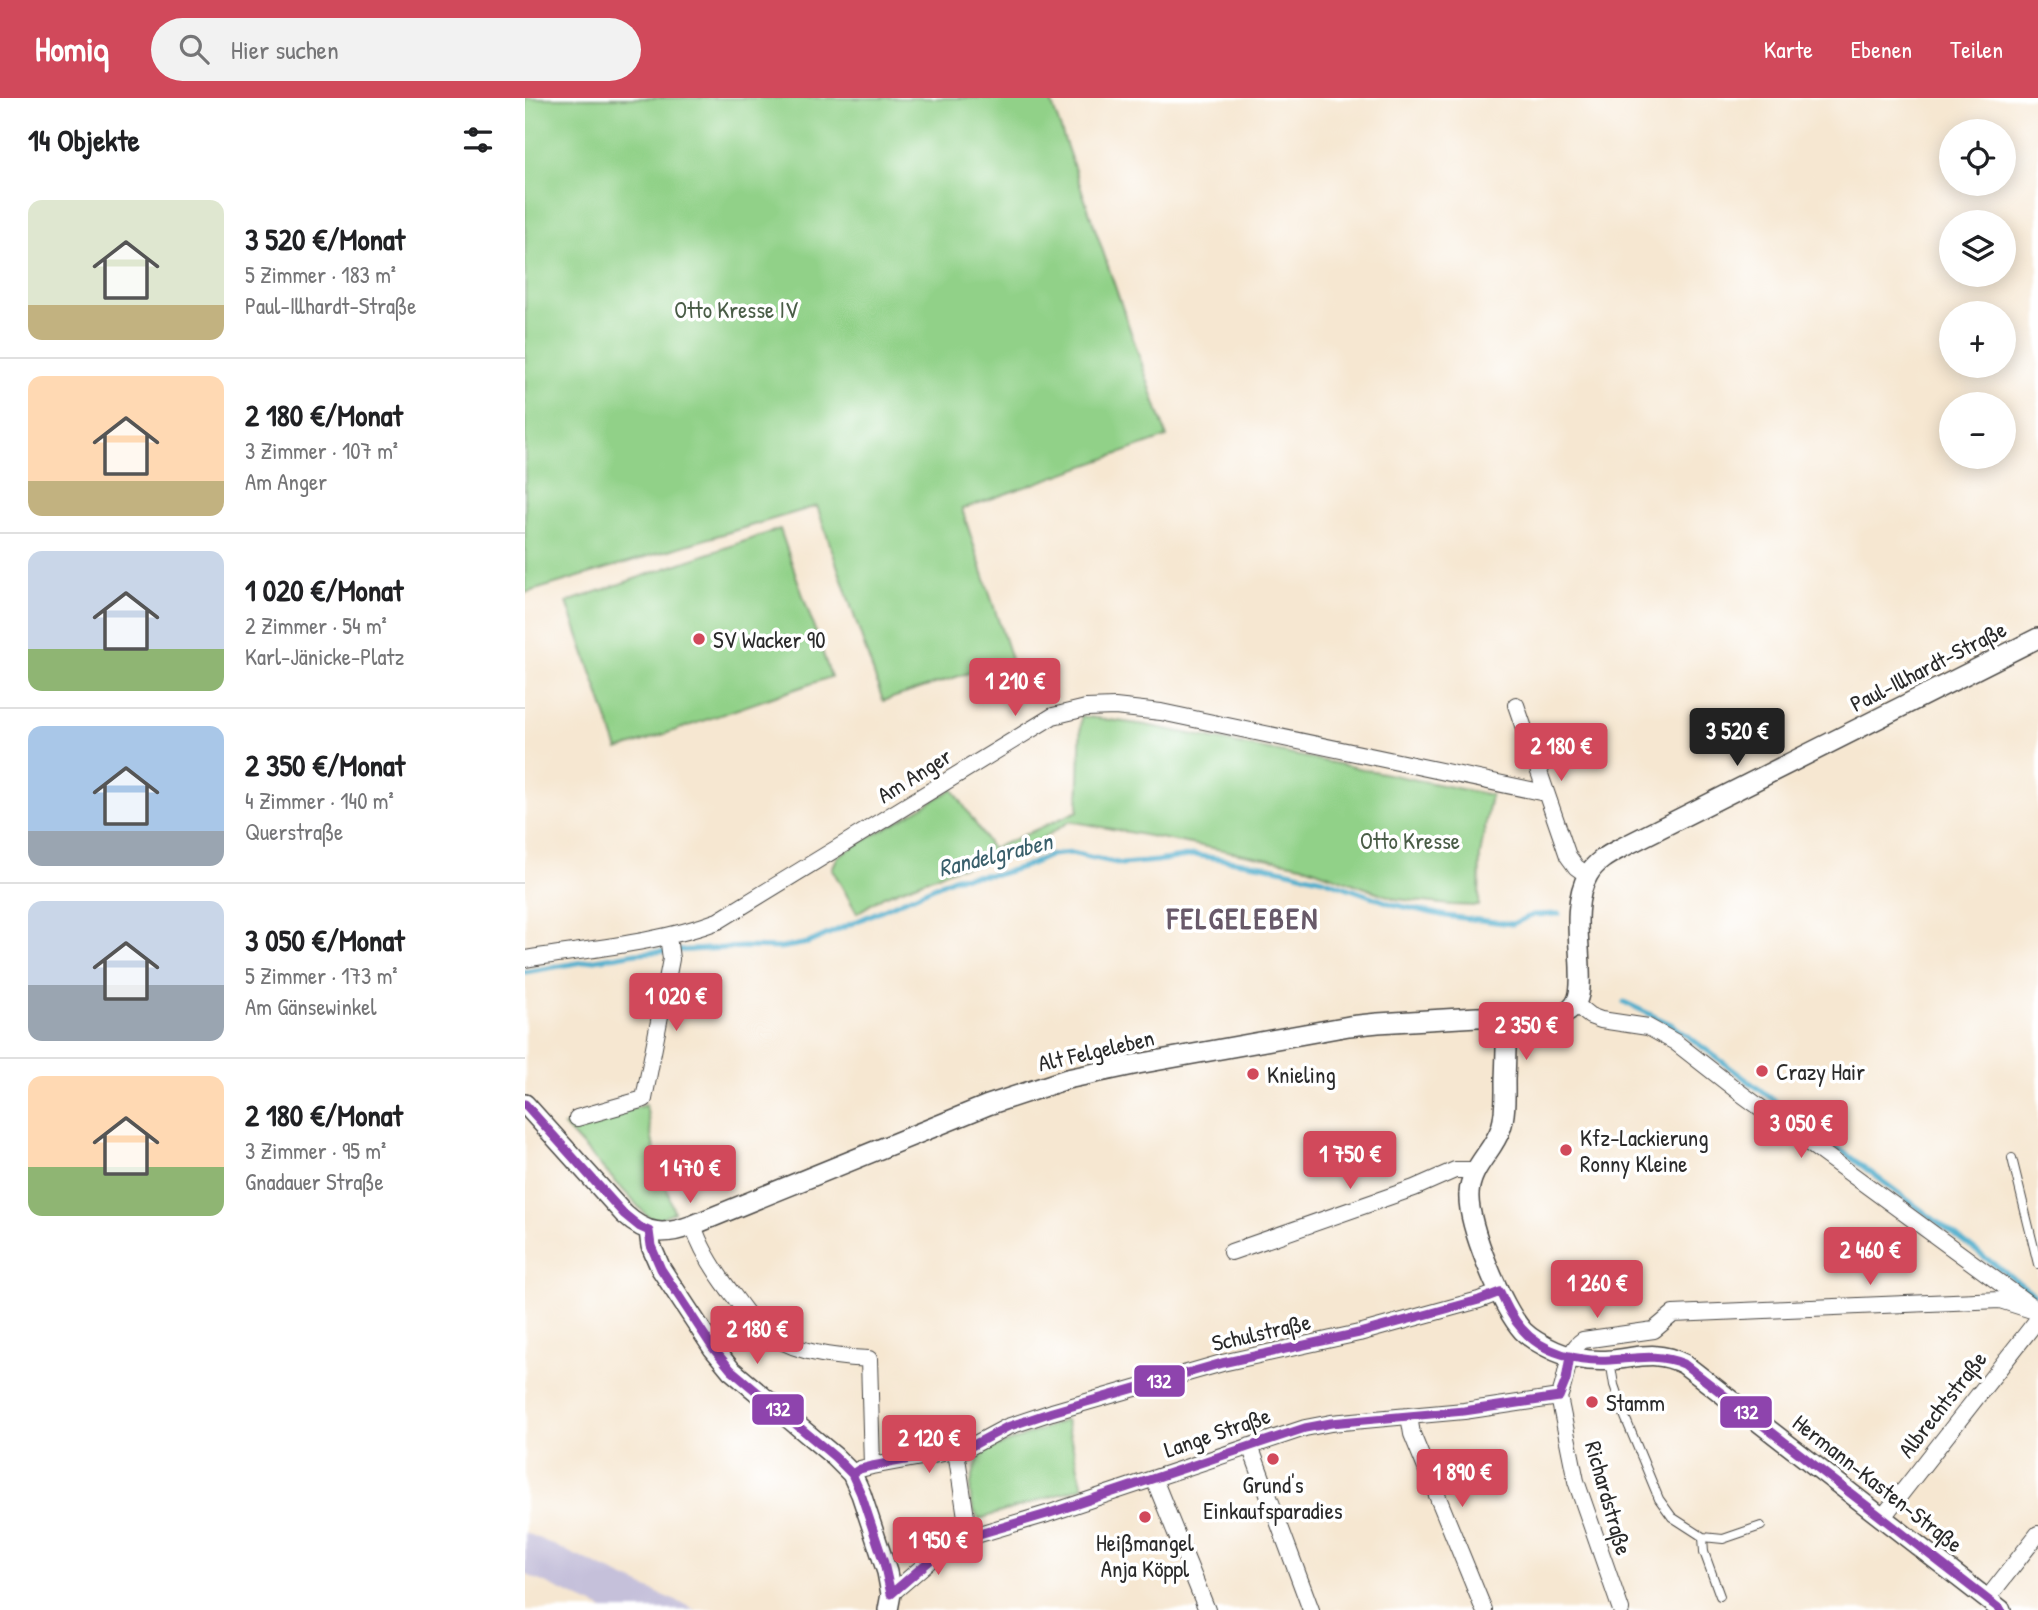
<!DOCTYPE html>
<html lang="de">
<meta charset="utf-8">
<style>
:root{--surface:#fff;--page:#f2f2f2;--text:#202124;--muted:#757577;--line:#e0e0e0;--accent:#d1495b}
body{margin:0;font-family:"Patrick Hand",sans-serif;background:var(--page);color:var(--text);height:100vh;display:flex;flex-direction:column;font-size:26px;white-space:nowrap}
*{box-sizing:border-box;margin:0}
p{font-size:23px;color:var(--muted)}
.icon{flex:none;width:38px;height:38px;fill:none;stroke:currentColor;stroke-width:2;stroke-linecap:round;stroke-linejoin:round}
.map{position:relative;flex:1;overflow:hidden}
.drawer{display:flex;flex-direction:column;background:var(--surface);width:525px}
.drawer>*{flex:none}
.fabs{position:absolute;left:1414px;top:21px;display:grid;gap:14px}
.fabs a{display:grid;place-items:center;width:77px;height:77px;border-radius:50%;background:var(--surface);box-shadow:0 4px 18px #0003;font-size:35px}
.price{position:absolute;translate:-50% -60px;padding:0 16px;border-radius:7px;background:var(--accent);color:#fff;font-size:23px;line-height:46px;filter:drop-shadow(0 2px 4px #0008)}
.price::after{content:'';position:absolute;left:50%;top:42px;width:21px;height:16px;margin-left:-10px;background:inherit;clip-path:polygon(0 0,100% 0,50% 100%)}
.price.current{background:#222;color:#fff}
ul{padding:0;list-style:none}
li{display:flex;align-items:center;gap:21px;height:175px;padding:0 28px}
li+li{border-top:2px solid var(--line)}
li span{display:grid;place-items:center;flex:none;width:196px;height:140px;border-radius:14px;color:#555}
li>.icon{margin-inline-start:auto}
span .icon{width:84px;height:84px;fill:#fffc;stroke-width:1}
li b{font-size:30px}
h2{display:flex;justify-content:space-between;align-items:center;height:84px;padding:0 28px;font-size:30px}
header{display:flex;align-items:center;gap:42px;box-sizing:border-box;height:98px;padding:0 35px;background:var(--accent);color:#fff}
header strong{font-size:33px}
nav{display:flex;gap:38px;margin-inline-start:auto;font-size:24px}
.search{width:490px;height:63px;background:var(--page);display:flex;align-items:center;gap:18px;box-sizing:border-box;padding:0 24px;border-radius:38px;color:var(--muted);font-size:26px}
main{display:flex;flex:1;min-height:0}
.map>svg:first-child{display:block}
.industrial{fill:#c5c0da}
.green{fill:#91d188;stroke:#5e7e5a;stroke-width:2}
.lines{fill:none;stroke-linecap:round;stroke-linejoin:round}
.stream{stroke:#4dadcc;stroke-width:5}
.service-casing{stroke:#494744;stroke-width:10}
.minor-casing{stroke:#494744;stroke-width:18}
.tertiary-casing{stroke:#494744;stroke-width:22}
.service{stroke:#fff;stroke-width:8}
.minor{stroke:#fff;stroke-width:16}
.tertiary{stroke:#fff;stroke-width:19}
.bus-1-casing{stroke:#fff;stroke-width:14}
.bus-1{stroke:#8e44ad;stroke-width:9}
.poi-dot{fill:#d1495b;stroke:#fff;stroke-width:2.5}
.labels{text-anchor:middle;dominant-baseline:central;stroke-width:7;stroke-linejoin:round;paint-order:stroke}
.park-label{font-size:23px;fill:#4a5d47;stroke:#fff}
.poi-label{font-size:23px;fill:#2b2b2b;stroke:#fff;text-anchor:start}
.street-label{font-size:23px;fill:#2b2b2b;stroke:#fff}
.water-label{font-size:24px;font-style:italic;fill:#395f6b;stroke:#fff}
.district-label{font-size:30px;font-weight:bold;letter-spacing:2px;fill:#685969;stroke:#fff}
.line-badge{stroke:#fff;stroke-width:2.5}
.badge-label{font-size:19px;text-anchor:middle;font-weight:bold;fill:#fff}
</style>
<header>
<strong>Homiq</strong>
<div class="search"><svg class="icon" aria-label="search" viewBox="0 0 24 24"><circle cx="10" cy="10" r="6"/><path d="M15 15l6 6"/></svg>Hier suchen</div>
<nav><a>Karte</a><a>Ebenen</a><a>Teilen</a></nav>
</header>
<main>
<section class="drawer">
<h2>14 Objekte<svg class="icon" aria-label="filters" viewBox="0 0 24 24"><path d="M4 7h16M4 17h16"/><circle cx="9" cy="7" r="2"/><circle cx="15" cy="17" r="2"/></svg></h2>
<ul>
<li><span style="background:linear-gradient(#dfe7d0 75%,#c2b280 0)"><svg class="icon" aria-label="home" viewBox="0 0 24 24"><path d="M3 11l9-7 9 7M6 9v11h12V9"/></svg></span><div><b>3 520 €/Monat</b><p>5 Zimmer · 183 m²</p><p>Paul-Illhardt-Straße</p></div></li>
<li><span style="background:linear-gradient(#ffd9b3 75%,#c2b280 0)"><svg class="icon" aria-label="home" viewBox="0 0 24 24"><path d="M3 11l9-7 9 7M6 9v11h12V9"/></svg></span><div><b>2 180 €/Monat</b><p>3 Zimmer · 107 m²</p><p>Am Anger</p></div></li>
<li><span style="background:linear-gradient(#c9d6e8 70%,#8fb573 0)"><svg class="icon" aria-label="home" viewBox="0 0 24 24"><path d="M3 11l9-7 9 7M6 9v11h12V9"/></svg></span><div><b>1 020 €/Monat</b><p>2 Zimmer · 54 m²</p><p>Karl-Jänicke-Platz</p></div></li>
<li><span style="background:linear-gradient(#a9c7e8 75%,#9aa5b1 0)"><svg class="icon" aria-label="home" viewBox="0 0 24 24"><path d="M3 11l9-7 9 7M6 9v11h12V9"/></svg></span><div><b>2 350 €/Monat</b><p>4 Zimmer · 140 m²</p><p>Querstraße</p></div></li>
<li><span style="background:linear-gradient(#c9d6e8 60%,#9aa5b1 0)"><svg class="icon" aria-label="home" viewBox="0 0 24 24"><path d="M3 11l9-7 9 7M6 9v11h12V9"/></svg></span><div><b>3 050 €/Monat</b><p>5 Zimmer · 173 m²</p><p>Am Gänsewinkel</p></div></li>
<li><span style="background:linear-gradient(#ffd9b3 65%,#8fb573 0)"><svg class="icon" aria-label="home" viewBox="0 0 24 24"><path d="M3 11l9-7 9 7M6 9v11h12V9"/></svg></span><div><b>2 180 €/Monat</b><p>3 Zimmer · 95 m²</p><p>Gnadauer Straße</p></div></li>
</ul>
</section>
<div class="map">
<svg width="1513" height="1512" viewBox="0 0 1513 1512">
<rect width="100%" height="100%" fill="#fff"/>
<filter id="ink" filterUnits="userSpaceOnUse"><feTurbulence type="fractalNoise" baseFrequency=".0143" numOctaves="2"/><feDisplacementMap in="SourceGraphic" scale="14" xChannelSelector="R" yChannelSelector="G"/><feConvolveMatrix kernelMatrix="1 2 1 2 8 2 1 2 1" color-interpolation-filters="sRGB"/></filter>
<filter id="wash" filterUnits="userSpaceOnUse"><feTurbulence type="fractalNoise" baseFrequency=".00686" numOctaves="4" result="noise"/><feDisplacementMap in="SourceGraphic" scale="28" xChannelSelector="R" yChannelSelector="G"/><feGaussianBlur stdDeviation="1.57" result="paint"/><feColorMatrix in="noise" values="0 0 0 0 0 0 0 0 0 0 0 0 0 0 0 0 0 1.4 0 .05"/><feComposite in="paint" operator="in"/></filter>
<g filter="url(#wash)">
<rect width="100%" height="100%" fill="#f6e7d1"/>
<path class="industrial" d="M0,1434L137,1497L172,1512H79L0,1476Z"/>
<path class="green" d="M0,0H525L642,339L437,411L486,561L358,603L292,408L0,495Z
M255,431L306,579L93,652L42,504Z
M556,618L621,627L966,697L955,757L954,808L926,807L871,801L777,767L545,723L488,759L467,764L431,770L359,798L332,815L307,771L313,758L428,691L467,751L553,713Z
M121,1007L128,1046L149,1114L131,1122L122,1118L39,1028Z
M541,1322L558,1389L454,1421C439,1400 446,1378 456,1355Z"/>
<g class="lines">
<path class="stream" d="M0,874L111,855L219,849L255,850L283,845L431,779L474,776L504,767L526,757L546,755L597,766L632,763L669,757L737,767L798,781L867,806L921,818L987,826L1008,817L1034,816
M1099,904L1148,927L1509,1196"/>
</g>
</g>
<g filter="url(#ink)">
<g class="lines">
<defs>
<path id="service" d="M1487,1060L1513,1166
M1085,1262L1089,1287L1100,1319L1134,1401L1147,1419L1178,1439L1198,1441L1236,1428
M1178,1439L1179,1454L1195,1498"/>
<path id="minor" d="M991,607L1043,758L1051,769L1062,777
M0,861C62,851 135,845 193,823L528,618L561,610L590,609L636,614L1020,695
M1050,906L1065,918L1076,922L1123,929L1150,944L1214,994L1505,1207
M52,1020L119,1001L146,861L143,838
M168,1127C176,1152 189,1172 205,1193C213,1203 220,1214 228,1223C259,1254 303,1259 344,1261L347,1368
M706,1154L889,1090L930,1072H950
M1034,1299L1051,1383L1096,1512
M884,1318L887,1336L959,1512
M725,1348L786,1512
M431,1353L444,1439
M327,1376L335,1371L347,1368L441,1351L482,1329L527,1314L697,1265L834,1235L954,1202L975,1194
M629,1381L682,1512
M1357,1420L1513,1221
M366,1496L417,1452L444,1439L522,1416L780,1330L806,1325L939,1313L1034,1299C1043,1280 1040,1254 1058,1242L1129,1232L1148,1216L1475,1202L1513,1214
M1462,1501L1513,1436"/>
<path id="tertiary" d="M982,918C981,940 981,961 980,982C980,998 981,1015 976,1030C968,1054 945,1069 944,1096C942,1126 977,1210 998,1233C1007,1242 1019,1248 1030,1253C1048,1261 1067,1264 1087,1262C1115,1259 1132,1252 1159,1266L1476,1512
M0,1006L99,1116C122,1137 139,1138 168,1127L463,1007L542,981L613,966L824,928L853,925L952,919L1026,918C1035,917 1045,914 1050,906C1057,896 1055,880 1055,869C1054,840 1048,803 1063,777C1070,764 1083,757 1096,750L1513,540
M124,1133L126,1148L136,1171L188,1250L206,1272L310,1359L327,1376L336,1396L362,1474L366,1496L363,1512"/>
</defs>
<use href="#service" class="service-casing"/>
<use href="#minor" class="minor-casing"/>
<use href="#tertiary" class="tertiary-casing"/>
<use href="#service" class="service"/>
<use href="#minor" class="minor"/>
<use href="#tertiary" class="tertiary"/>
<defs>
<path id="bus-1" d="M0,1006L99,1116L115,1129L124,1133
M124,1133L126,1148L136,1171L188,1250L206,1272L310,1359L327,1376L336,1396L359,1465L366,1496
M327,1376L335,1371L347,1368L441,1351L482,1329L527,1314L697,1265L834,1235L954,1202L975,1194C981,1207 987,1220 997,1231C1017,1255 1055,1264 1085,1262C1112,1260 1133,1255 1159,1266L1476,1512
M366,1496L417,1452L444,1439L522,1416L780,1330L806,1325L939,1313L1034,1299L1041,1282L1045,1258"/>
</defs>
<use href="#bus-1" class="bus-1-casing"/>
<use href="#bus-1" class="bus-1"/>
</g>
</g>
<g class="poi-dot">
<circle cx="174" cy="541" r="7"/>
<circle cx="1237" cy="973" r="7"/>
<circle cx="728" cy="976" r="7"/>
<circle cx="1041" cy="1052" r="7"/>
<circle cx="1067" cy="1304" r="7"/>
<circle cx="748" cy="1361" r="7"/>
<circle cx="620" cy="1419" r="7"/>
</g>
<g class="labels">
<g class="park-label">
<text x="211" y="211">Otto Kresse IV</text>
<text x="885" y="742">Otto Kresse</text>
</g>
<g class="poi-label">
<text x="188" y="541">SV Wacker 90</text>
<text x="1251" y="973">Crazy Hair</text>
<text x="742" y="976">Knieling</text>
<text x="1055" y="1039">Kfz-Lackierung<tspan x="1055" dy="26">Ronny Kleine</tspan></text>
<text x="1081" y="1304">Stamm</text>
<text x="748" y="1386" text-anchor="middle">Grund's<tspan x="748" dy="26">Einkaufsparadies</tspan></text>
<text x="620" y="1444" text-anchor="middle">Heißmangel<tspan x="620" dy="26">Anja Köppl</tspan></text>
</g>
<g class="street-label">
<text transform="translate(1403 568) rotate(-27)">Paul-Illhardt-Straße</text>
<text transform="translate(389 677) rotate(-32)">Am Anger</text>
<text transform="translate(571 952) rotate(-13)">Alt Felgeleben</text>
<text transform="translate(736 1234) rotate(-13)">Schulstraße</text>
<text transform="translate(1417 1306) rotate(-52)">Albrechtstraße</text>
<text transform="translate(692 1334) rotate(-19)">Lange Straße</text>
<text transform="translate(1353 1385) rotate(38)">Hermann-Kasten-Straße</text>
<text transform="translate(1084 1400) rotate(74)">Richardstraße</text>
</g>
<g class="water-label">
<text transform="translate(470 756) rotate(-14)">Randelgraben</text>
</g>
<g class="district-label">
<text x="718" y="820">FELGELEBEN</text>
</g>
</g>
<g class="line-badge">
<rect x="608" y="1266" width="53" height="34" rx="7" fill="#8e44ad"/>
<rect x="226" y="1295" width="54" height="33" rx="7" fill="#8e44ad"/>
<rect x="1194" y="1297" width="54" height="34" rx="7" fill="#8e44ad"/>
</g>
<g class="badge-label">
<text x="634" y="1290">132</text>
<text x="253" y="1318">132</text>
<text x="1221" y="1321">132</text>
</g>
</svg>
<div class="fabs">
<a><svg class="icon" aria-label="locate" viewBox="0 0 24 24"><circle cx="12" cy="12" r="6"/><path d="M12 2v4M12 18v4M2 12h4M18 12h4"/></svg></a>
<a><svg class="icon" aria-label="layers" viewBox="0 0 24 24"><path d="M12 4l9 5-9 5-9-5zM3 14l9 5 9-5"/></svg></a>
<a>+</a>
<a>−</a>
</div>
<b class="price" style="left:490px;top:620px">1 210 €</b>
<b class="price current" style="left:1212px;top:670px">3 520 €</b>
<b class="price" style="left:1036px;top:685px">2 180 €</b>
<b class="price" style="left:151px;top:935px">1 020 €</b>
<b class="price" style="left:1001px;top:964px">2 350 €</b>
<b class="price" style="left:1276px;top:1062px">3 050 €</b>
<b class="price" style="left:825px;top:1093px">1 750 €</b>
<b class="price" style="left:165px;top:1107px">1 470 €</b>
<b class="price" style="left:1345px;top:1189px">2 460 €</b>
<b class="price" style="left:1072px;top:1222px">1 260 €</b>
<b class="price" style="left:232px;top:1268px">2 180 €</b>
<b class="price" style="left:404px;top:1377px">2 120 €</b>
<b class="price" style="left:937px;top:1411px">1 890 €</b>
<b class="price" style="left:413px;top:1479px">1 950 €</b>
</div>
</main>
